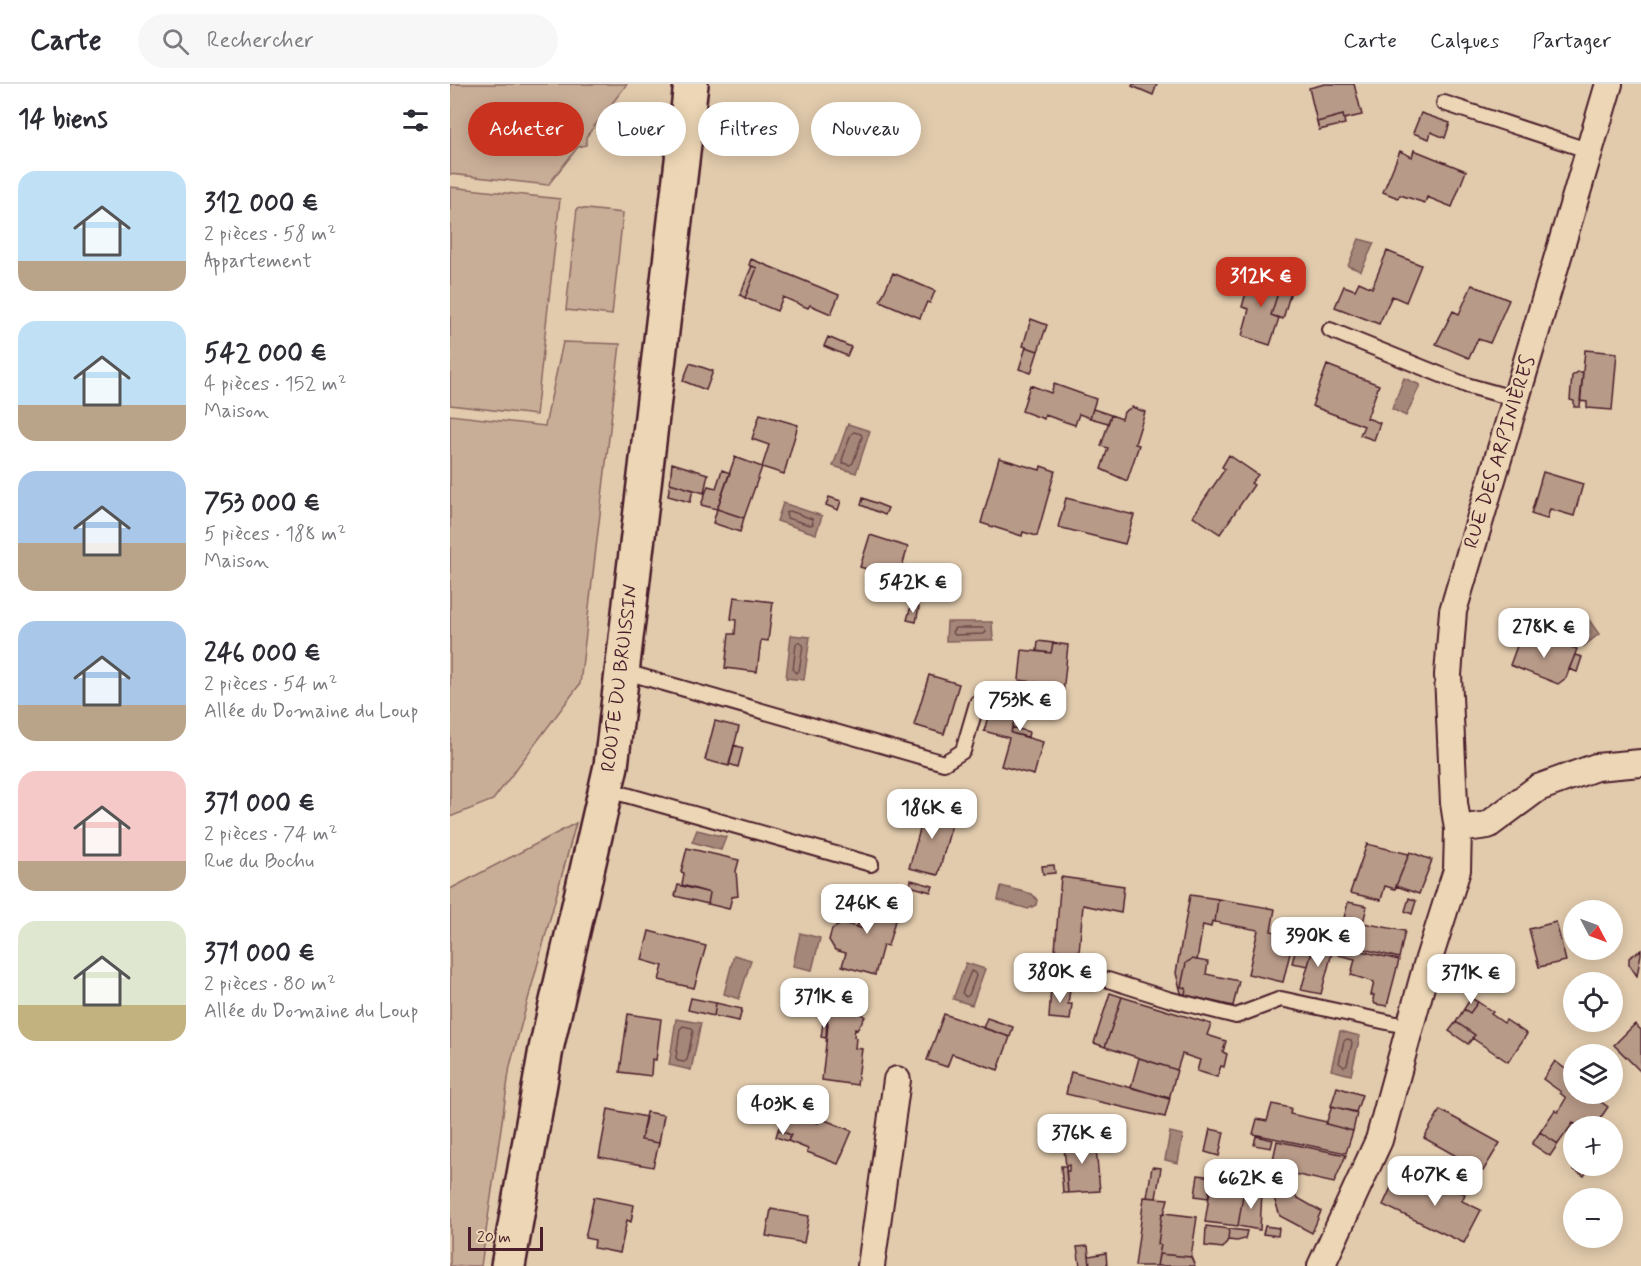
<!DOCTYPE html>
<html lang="fr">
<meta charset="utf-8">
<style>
:root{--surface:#fff;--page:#f7f7f7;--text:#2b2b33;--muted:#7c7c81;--line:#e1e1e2;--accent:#c8321e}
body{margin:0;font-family:Mynerve,sans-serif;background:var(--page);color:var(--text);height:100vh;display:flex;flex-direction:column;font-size:22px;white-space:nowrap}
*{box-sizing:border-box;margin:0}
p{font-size:20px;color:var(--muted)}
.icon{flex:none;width:33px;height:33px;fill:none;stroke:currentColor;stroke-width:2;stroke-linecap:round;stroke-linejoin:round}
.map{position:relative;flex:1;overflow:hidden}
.details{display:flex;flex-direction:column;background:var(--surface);width:450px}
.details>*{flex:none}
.hud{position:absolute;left:18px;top:18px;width:570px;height:54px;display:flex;gap:12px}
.needle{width:39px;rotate:131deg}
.fabs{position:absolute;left:1113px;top:816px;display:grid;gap:12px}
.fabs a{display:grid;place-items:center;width:60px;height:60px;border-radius:50%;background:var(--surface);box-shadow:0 3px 15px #0003;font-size:30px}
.scale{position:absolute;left:18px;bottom:15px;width:75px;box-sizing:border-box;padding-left:6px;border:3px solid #4a1f2b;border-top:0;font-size:16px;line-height:21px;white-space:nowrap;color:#4a1f2b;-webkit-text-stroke:4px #ecd6b5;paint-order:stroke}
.price{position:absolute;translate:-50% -51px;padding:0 14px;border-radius:12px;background:#fff;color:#222;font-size:20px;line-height:39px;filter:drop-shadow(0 2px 3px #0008)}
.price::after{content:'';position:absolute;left:50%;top:36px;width:18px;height:14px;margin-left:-9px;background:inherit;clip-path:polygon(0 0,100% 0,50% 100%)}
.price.active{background:var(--accent);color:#fff}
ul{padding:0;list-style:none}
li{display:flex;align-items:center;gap:18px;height:150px;padding:0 18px}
li span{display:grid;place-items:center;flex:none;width:168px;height:120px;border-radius:18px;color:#555}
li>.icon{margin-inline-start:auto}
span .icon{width:72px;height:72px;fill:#fffc;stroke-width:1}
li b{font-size:26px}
h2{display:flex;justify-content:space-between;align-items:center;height:72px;padding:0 18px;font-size:26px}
.tag{padding:0 21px;border-radius:27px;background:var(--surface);box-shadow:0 3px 15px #0003;font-size:21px;line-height:54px}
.tag.active{background:var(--accent);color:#fff}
header{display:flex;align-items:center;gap:36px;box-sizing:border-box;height:84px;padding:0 30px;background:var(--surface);border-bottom:2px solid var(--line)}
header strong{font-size:28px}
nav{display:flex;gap:33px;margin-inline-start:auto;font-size:21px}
.search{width:420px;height:54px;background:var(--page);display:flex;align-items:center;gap:15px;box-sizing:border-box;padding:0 21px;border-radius:33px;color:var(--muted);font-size:22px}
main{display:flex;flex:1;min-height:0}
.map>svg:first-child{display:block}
.green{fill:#c9ae97;stroke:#8a6661;stroke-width:1.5}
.water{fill:#a58779;stroke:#815d5a;stroke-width:1.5}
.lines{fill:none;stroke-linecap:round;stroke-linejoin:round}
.shore{stroke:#6e494a;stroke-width:1.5}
.building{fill:#b89a88;stroke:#4a1f2b;stroke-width:1.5}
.lane-casing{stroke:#4a1f2b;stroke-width:18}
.street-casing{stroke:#4a1f2b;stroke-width:30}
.secondary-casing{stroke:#4a1f2b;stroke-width:38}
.lane{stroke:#ecd6b5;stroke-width:14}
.street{stroke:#ecd6b5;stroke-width:26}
.secondary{stroke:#ecd6b5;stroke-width:33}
.labels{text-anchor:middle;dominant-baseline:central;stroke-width:4.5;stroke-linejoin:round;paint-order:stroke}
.street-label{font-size:20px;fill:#4a1f2b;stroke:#ecd6b5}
</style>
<header>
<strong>Carte</strong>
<div class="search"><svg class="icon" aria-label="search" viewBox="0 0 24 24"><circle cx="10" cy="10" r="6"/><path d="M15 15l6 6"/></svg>Rechercher</div>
<nav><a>Carte</a><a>Calques</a><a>Partager</a></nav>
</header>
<main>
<section class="details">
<h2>14 biens<svg class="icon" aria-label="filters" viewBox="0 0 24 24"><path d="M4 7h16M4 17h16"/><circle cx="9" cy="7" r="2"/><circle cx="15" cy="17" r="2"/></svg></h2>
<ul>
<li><span style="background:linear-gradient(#bfe0f5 75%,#b9a48a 0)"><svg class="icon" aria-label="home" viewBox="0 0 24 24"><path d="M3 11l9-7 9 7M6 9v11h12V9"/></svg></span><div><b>312 000 €</b><p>2 pièces · 58 m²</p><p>Appartement</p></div></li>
<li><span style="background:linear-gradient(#bfe0f5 70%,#b9a48a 0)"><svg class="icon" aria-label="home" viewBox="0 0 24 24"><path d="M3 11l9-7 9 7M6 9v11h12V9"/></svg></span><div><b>542 000 €</b><p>4 pièces · 152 m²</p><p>Maison</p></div></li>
<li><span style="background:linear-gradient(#a9c7e8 60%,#b9a48a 0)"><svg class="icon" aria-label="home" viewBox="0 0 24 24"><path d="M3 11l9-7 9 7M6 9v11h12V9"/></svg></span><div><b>753 000 €</b><p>5 pièces · 188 m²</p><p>Maison</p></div></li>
<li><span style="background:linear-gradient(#a9c7e8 70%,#b9a48a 0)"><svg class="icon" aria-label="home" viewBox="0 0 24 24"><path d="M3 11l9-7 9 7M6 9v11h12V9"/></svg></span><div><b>246 000 €</b><p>2 pièces · 54 m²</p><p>Allée du Domaine du Loup</p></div></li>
<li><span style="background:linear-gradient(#f6c9c9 75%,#b9a48a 0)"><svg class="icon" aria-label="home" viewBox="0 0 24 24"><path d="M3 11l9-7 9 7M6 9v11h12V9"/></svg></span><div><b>371 000 €</b><p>2 pièces · 74 m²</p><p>Rue du Bochu</p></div></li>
<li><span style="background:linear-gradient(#dfe7d0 70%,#c2b280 0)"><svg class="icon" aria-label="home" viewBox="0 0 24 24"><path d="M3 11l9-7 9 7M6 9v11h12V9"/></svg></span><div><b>371 000 €</b><p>2 pièces · 80 m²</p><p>Allée du Domaine du Loup</p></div></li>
</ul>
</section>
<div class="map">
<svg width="1191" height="1182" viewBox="0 0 1191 1182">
<rect width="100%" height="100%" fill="#e2cbad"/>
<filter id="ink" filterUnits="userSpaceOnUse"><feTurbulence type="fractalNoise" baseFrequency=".0167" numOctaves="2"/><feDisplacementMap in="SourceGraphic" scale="12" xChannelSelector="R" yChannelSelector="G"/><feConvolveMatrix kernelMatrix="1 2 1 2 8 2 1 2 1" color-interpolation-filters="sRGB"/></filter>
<g filter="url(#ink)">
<path class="green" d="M0,0H177L136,53V61L128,63L98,101L0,90Z
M0,103L110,115L86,331L0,321Z
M127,124L173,129L162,231L116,226Z
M113,258L170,260L130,600L43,716L0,733V331L95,342Z
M126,739L60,982L31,1182H0V805Z"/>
<path class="water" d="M909,155L924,159L911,187L898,182Z
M954,294L970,301L956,332L942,325Z
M398,340L420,347L406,389L383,382Z
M333,419L372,432L366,450L327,437Z
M1111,533H1137L1149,550L1134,562L1124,558L1125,554L1105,547Z
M497,538H542L543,556L496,557Z
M341,551L360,553L354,596L336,594Z
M247,746L276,753L271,766L242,758Z
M551,802L582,810L587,816L586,821L578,825L548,816Z
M350,849L370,854L362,886L343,882Z
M284,871L301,876L289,915L274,910Z
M516,879L535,885L522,921L503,915Z
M226,935L251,939L241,986L219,981Z
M890,947L910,952L901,991L881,986Z
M720,1048L733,1051L728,1079L715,1076Z"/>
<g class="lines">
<path class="shore" d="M404,348L411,350L412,353L403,379L400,381L393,379L392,376L401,350Z
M340,427L362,435L363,440L360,441L337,434L336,429Z
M1118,539L1134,540L1139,549L1132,553L1128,549L1116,544V541Z
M505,544H534L536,548L534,550L505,551L502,548Z
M348,558L353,561L349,587L346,589L343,586L346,560Z
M521,887L525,889L526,892L519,911L516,913L512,909Z
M233,942L242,944L243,947L237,976L234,978L228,977L226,974L230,945Z
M897,955L901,956L902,959L897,981L894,983L889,979L894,957Z"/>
</g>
<path class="building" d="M683,0H707L703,11L682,2Z
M875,0H904L912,31L894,35L893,31L867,38L859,4Z
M971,29L1000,39L995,54L981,48L979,55L963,49Z
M893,31L895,40L869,46L867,38Z
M964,66L1016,87L1002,123L977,113L975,119L950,111L948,114L933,108L950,67L962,73Z
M937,167L971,181L956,218L942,212L929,240L885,223L894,202L905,206L909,198L922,204Z
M301,175L389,211L381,230L360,221L358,224L333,213L327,227L295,214L307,184L299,181Z
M302,182L307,184L295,214L290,211Z
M802,187L832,196L821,231L829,234L820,261L792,252L799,225L792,223Z
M443,189L485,207L480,219L477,218L470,234L430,217Z
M832,196L843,200L833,235L821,231Z
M1022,201L1059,216L1040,259L1028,255L1019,274L986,260L1003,227L1009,230Z
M581,235L597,241L588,267L573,262Z
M378,253L401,263L397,272L374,262Z
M576,263L588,267L581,289L569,285Z
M1135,266L1167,269L1162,326L1137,324V318L1130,317Z
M240,279L263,287L256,306L233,297Z
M877,281L929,301L917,334L930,339L924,356L910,351L914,342L862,322Z
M1128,288H1133L1130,323H1124V317L1120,316L1122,292Z
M604,300L646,315L640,334L629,330L625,341L595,331L594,335L572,327L580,301L601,309Z
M682,323L695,328L685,360L689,361L677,397L651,385L658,364L651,362L661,331L672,335L674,328Z
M643,325L661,331L658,339L640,334Z
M310,330L348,341L334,390L312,383L319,361L302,355Z
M779,371L808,391L801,399L804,401L770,450L743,432L775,385L772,383Z
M285,373L312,383L294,434L267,425Z
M549,374L590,386L591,382L605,387L587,452L573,448L572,452L531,439Z
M222,379L258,390L254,409L220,399Z
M272,386L280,389L267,425L251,421L258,402L266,404Z
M1093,388L1133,400L1124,432L1100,425L1097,435L1081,430Z
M220,399L243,406L240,418L218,412Z
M379,413L391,417L388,426L376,421Z
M413,414L438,424L435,431L411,421Z
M616,414L684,431L675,460L608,443Z
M267,425L294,434L290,448L263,439Z
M420,451L458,463L448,495L410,483Z
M421,486L463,499L459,515L416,501Z
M284,513L323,518L318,557L311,556L307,588L275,584L279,550H285L286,536L281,535Z
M461,522L469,523L466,538L457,536Z
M1071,551L1097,560L1099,555L1127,565L1116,594L1108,600L1060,581Z
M588,557L603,559L601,569L587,567Z
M603,559L618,561L612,620L589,617L591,599L569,596L572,566L601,569Z
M1125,571L1132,573L1127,588L1119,585Z
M479,591L509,600L494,650L464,641Z
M541,622L566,629L561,649L593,658L584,691L551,682L559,654L534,647Z
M265,637L289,643L279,682L255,676Z
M562,643L579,648L578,653L561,649Z
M284,661L293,664L288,683L279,680Z
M477,721L505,729L488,791L459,784Z
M917,760L959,770L946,802L945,805L935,802L931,816L900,809Z
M237,764L289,776L286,787L288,812L282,813L279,825L258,820L260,809L232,801L234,789L231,788Z
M960,768L982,776L969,810L946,802Z
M604,781L605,789L593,790L592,782Z
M611,793L674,802L671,829L633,821L629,869L605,866Z
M461,796L483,802L481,808L460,802Z
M228,801L260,809L258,820L225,812Z
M424,807L451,815L438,862L433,861L425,891L392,882L396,869L385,866L379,856L382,845L393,839L417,846L419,836L417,835Z
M740,811L768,815L765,838L762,837L761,843L753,841L747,876L742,875L736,879L731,903L736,904L735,911L731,909L726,889Z
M959,814L966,817L962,830L955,827Z
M768,815L825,825L821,847L831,849L829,857L842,861L833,898L798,890L808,846L765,838Z
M898,818L917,822L913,839L955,847L949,874L898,861L904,840L893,838Z
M410,833L419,836L417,846L407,843Z
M1106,838L1116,877L1089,883L1079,845Z
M199,847L256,862L244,904L209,896L213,882L192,876Z
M849,853L865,857L858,882L842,879Z
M865,857L884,861L871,910L851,906Z
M890,862L949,876L937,922L925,920L923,915L924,911H921L924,898L901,891L905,875L888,871Z
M1191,866V870L1187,892L1179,880V874Z
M742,875L758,878L756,890L789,897L783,922L735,911L736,904L731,903L736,879Z
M601,903L620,905L618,920H622L620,936L599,934Z
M660,909L672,913L655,963L644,959Z
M672,913L761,940L757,951L776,957L773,968L777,970L774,983L771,982L767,993L747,987L750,976L732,970L727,986L655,963Z
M241,914L266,919L264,932L238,926Z
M1021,914L1028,918L1020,929L1014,925Z
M396,918L415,933L407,946L405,945L404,953L406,954L405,964L412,965L407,1001L372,996L378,941L377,933L389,919Z
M1028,918L1043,928L1041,930L1054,939L1056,936L1077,950L1058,978L1022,954L1025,951L1006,938L1014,925L1020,929Z
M266,919L292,925L289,937L264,932Z
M178,930L211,935L206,976L202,975L201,992L170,988Z
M494,930L560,953L548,986L502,970L497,983L477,976Z
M377,933L376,954L371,953L373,939Z
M537,934L563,943L560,953L533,944Z
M1006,938L1025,951L1018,960L999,947Z
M1185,940L1191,946V988L1164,961Z
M689,974L727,986L719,1015L681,1003Z
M1105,977L1122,990L1124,989V1010H1140L1158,1023L1145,1042H1128L1123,1039L1108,1060L1090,1048L1105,1026L1108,1028L1116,1014L1110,1009L1111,1008L1093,995Z
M621,988L720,1014L715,1033L616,1010Z
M887,1003L912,1011L906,1028L881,1022Z
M822,1020L841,1024L840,1030L877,1038L876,1040L903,1047L896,1069L803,1050L807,1035L817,1037Z
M338,1022L362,1032L361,1036L368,1039L370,1034L402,1047L388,1080L357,1068L358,1065L338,1057L341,1051L328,1046Z
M882,1022L907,1029L903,1047L876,1040Z
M158,1025L196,1033L191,1056L209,1059L203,1083L149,1073Z
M990,1026L1050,1059L1033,1087L974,1054Z
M196,1028L214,1031L209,1059L191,1056Z
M760,1045L774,1048L769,1072L755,1068Z
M328,1046L341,1051L338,1057L326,1053Z
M1090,1048L1108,1060L1100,1072L1082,1060Z
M806,1052L823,1056L821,1064L804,1061Z
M645,1053L650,1107L618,1109L616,1087H619V1081L616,1082L613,1055Z
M827,1057L896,1071L884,1099L821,1085Z
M611,1082H616L618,1109H613Z
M1125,1082H1138L1140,1083L1134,1092L1123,1085Z
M702,1083L711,1084L706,1114L697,1113Z
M821,1085L828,1087L829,1104L821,1098Z
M748,1091L762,1093L758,1114L745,1112Z
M979,1092L1015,1110L1012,1117L1031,1126L1014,1159L933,1121L945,1095L972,1108Z
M761,1100L794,1105L788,1142L755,1138Z
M823,1100L871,1127L862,1149L830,1132L823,1111Z
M794,1105L812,1107L810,1146L788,1142Z
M144,1113L184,1121L181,1138L177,1136L170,1169L144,1164L145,1156L135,1154Z
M694,1113L718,1115L714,1130H712L708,1160L711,1161L707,1182H685Z
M321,1125L359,1132L354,1159L316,1152Z
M714,1129L747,1133L741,1173L709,1170L711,1161L708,1160L712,1130Z
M756,1142L779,1145L778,1156L773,1164L755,1162Z
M815,1142L829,1144L828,1152L813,1150Z
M779,1145L797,1147L795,1155L787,1157L778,1156Z
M638,1162L640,1182H630L627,1163Z
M656,1169L657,1182H640L639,1172Z
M709,1170L741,1173L745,1182H707Z"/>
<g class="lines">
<defs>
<path id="lane" d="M994,19L1140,67
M880,246L1016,301L1066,315
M172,587L494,679L513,667L527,619
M155,705L421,780
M658,896L718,915L786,932L831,915L960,943"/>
<path id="street" d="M1008,745L1038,741L1088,704L1146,683L1191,679
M421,1182L447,996
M871,1182L929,1056L976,884L1007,786L1008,745L1004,719L998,591L1003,527L1159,0"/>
<path id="secondary" d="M58,1182L96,965L161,682L241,0"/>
</defs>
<use href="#lane" class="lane-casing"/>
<use href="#street" class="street-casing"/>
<use href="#secondary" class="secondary-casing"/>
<use href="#lane" class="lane"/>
<use href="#street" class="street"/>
<use href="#secondary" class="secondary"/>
</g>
</g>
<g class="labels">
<g class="street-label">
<text transform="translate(1050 368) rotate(-73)">RUE DES ARPINIÈRES</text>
<text transform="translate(170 594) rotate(-83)">ROUTE DU BRUISSIN</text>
</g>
</g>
</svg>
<div class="fabs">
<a><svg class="needle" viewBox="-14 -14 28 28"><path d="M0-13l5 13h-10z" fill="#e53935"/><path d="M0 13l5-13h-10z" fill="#7c7c81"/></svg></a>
<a><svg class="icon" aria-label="locate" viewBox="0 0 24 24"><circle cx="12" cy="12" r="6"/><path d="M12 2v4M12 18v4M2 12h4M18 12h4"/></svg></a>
<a><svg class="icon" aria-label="layers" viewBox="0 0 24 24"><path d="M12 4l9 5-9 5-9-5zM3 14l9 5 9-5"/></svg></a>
<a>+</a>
<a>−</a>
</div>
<div class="scale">20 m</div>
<b class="price active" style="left:811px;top:224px">312K €</b>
<b class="price" style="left:463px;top:530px">542K €</b>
<b class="price" style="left:1094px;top:575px">278K €</b>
<b class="price" style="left:570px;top:648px">753K €</b>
<b class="price" style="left:482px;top:756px">186K €</b>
<b class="price" style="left:417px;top:851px">246K €</b>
<b class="price" style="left:868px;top:884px">390K €</b>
<b class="price" style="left:610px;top:920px">380K €</b>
<b class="price" style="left:1021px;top:921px">371K €</b>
<b class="price" style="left:374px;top:945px">371K €</b>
<b class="price" style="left:333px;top:1052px">403K €</b>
<b class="price" style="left:632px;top:1081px">376K €</b>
<b class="price" style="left:985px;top:1123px">407K €</b>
<b class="price" style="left:801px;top:1126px">662K €</b>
<div class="hud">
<a class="tag active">Acheter</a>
<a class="tag">Louer</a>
<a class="tag">Filtres</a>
<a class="tag">Nouveau</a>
</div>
</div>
</main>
